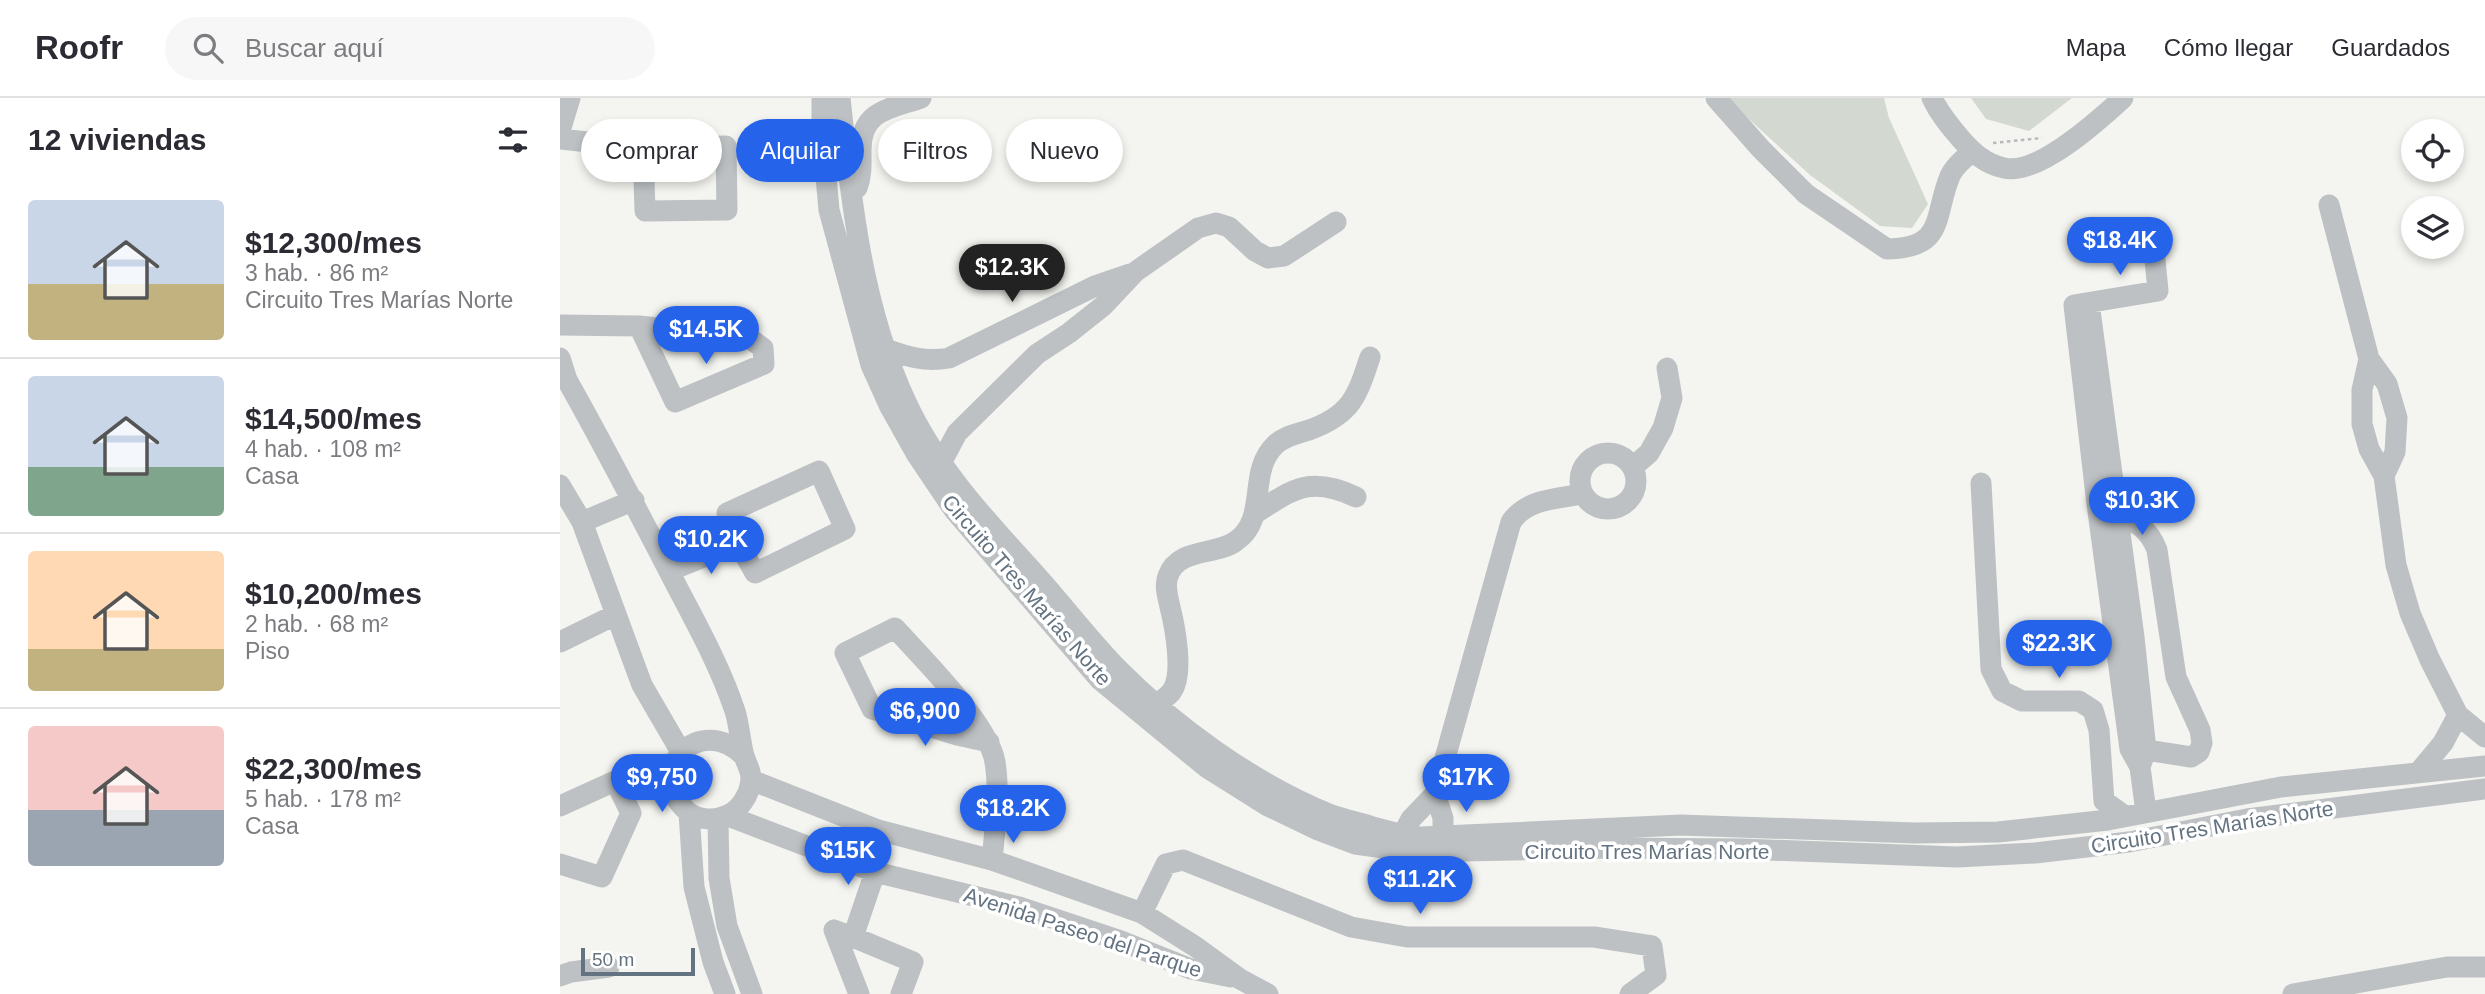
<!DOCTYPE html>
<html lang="es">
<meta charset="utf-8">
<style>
:root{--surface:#fff;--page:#f7f7f7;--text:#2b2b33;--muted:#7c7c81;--line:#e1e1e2;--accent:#2563eb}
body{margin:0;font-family:Helvetica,sans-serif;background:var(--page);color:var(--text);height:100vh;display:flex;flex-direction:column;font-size:26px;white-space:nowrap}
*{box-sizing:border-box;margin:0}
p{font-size:23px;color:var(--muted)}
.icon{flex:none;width:38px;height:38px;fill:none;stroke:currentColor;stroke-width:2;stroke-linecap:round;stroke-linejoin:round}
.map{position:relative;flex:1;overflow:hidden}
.sheet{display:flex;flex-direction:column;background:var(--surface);width:560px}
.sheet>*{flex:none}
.guide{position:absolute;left:21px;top:21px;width:665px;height:63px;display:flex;gap:14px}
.fabs{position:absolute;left:1841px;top:21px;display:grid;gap:14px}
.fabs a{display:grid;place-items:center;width:63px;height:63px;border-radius:50%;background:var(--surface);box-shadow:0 4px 10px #0003;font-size:35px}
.scale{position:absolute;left:21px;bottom:18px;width:114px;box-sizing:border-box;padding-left:7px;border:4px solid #647381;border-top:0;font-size:19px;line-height:24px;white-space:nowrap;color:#647381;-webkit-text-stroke:5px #fff;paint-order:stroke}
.price{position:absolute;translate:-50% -60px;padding:0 16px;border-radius:24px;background:var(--accent);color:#fff;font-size:23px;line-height:46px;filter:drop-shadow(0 2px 4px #0008)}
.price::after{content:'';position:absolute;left:50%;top:42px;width:21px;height:16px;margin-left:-10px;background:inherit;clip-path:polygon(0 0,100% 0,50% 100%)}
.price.on{background:#222;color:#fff}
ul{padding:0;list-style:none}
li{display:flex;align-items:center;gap:21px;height:175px;padding:0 28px}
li+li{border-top:2px solid var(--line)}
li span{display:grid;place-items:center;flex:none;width:196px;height:140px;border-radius:7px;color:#555}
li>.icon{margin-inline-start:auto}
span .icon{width:84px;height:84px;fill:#fffc;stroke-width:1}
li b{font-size:30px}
h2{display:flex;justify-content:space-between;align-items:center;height:84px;padding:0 28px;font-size:30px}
.pill{padding:0 24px;border-radius:32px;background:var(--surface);box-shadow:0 4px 10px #0003;font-size:24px;line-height:63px}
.pill.on{background:var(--accent);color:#fff}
header{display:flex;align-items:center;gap:42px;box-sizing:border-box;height:98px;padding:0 35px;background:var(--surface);border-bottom:2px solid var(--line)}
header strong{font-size:33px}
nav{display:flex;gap:38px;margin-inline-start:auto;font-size:24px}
.search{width:490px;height:63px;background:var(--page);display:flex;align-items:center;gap:18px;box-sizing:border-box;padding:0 24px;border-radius:38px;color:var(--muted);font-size:26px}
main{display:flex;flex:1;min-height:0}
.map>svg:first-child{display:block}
.green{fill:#d3d9d0}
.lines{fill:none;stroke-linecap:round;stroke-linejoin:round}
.path{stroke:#b7babc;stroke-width:2.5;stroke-dasharray:3.5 3.5;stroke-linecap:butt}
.minor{stroke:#bdc1c4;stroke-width:21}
.labels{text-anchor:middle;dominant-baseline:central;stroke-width:7;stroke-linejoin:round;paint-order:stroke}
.street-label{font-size:21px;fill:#647381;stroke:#fff}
</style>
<header>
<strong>Roofr</strong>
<div class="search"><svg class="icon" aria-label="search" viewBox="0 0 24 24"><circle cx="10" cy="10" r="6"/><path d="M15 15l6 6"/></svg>Buscar aquí</div>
<nav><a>Mapa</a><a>Cómo llegar</a><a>Guardados</a></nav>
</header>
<main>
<section class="sheet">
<h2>12 viviendas<svg class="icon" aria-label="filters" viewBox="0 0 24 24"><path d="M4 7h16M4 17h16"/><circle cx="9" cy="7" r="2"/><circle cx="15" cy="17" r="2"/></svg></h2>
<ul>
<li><span style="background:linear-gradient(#c9d6e8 60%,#c2b280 0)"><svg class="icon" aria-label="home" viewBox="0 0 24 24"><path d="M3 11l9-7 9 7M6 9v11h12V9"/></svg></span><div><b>$12,300/mes</b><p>3 hab. · 86 m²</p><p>Circuito Tres Marías Norte</p></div></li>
<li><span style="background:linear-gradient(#c9d6e8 65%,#7fa58c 0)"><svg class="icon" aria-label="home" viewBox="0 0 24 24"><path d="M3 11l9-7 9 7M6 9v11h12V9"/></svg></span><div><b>$14,500/mes</b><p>4 hab. · 108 m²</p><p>Casa</p></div></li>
<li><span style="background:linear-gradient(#ffd9b3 70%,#c2b280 0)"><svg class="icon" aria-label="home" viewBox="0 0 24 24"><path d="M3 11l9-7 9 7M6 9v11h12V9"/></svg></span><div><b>$10,200/mes</b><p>2 hab. · 68 m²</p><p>Piso</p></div></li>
<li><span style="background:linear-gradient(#f6c9c9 60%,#9aa5b1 0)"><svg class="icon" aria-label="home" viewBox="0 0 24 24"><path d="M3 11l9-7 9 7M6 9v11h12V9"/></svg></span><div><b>$22,300/mes</b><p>5 hab. · 178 m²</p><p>Casa</p></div></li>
</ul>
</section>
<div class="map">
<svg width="1925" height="896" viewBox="0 0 1925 896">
<rect width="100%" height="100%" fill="#f4f4f0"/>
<path class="green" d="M1166,0H1324L1329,20L1368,106L1352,130L1320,128L1250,77Z
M1411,0H1512L1469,33L1426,21Z"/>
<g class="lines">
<path class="path" d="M1433,45L1482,40"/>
<path class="minor" d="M262,0V34L269,112L311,267L329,307L357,357L394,412L540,582L646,669L708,708L758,732L795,746L854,754L1047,750L1182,751L1397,759L1475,755L1569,744L1687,721L1925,691
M280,0C291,103 302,209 346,304C377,371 428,424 476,477C503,507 528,540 556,569C614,628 693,685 769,716C782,721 796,724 810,728C828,733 843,738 861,739L1121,727L1355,735L1438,734L1548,722L1721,689L1925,668
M1156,0L1201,51L1246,96L1327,151C1386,150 1373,119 1390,78C1394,68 1404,61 1411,54
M1372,0C1379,15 1389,27 1400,40C1412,54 1425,66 1444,70C1478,78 1539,22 1563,0
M0,33L10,0
M0,41L83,50L166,48L167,112L85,113L83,50
M297,90C302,78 301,65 301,52C301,12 330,11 361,0
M1769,107L1809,261L1827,286L1837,320L1835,354L1824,378
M1529,205L1574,539L1586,652L1580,669L1586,714
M0,227L79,228L189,240L203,250L204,266L115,304L79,228
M326,251C348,259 365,264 389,260L535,188L570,176
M0,260L7,282C44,348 79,415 114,483C136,525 160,568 175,613C179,626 180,641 183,654C185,663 190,670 191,679C191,696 179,715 162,719C151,723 136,721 127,713C83,674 139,613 184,658
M1809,261L1802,292V326L1809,351L1824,378L1836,467L1850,515L1870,562L1898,617L1925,639
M1020 383a28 28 0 1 1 56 0a28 28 0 1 1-56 0Z
M381,365L397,335L477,256L509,235L543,208L575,174L638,130L656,125L669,129L695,153L708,160L724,158L776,124
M1073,369L1089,355L1103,330L1112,300L1107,270
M259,373L285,431L195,475L178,445L167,415Z
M1421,385L1431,571L1442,593L1462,603H1519L1533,612L1539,632L1544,703L1565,718
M0,387L22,424L82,587L121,654
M696,415C734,390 751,378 796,399
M1558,417C1578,425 1589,431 1597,452L1616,579L1640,632L1642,645L1639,654L1631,659L1586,652
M22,424L74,402
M109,473L178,445
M0,544L55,517
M596,607C600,603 609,598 612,593C624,576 615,529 610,509C608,499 604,488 608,478C618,449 656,458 676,443C709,420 687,374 715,347C724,338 737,336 749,332C791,317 797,299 810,259
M429,644L397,637L312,611L285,555L335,530C362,560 429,626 435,664C440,695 435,730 432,762
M1580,669L1570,651L1537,406L1514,207L1598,193L1593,141
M1858,675L1883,645L1898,617
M191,682L318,732L432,762L582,815L636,849L680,881L708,896
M875,696L883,720V739
M0,708L55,683L115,664
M129,715L134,789L153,864L165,896
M168,718L315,774L459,809L561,843L631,871L671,879
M158,721L159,780L167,828L192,896
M842,738L851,721L875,696L951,424C967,401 995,401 1022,396
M0,766L42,779L71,715L55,683
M582,815L606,766L623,762L791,829L847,839H1034L1092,848L1096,877L1070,896
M274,832L293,839L315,774
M274,832L299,896
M293,839L353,864L341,896
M0,878L11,874L49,869
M1733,896L1887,869H1925"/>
</g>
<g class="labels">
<g class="street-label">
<text transform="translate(467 492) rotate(49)">Circuito Tres Marías Norte</text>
<text transform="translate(1652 729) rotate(-9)">Circuito Tres Marías Norte</text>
<text x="1087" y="753">Circuito Tres Marías Norte</text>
<text transform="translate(523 834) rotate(18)">Avenida Paseo del Parque</text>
</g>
</g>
</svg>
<div class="fabs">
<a><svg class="icon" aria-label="locate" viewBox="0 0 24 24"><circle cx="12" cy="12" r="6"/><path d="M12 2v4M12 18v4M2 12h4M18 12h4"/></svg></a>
<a><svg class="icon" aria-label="layers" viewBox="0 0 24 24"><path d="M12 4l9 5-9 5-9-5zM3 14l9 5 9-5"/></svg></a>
</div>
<div class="scale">50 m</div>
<b class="price" style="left:1560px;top:179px">$18.4K</b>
<b class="price on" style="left:452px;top:206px">$12.3K</b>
<b class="price" style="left:146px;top:268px">$14.5K</b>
<b class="price" style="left:1582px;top:439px">$10.3K</b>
<b class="price" style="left:151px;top:478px">$10.2K</b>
<b class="price" style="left:1499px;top:582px">$22.3K</b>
<b class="price" style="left:365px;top:650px">$6,900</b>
<b class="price" style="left:102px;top:716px">$9,750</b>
<b class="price" style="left:906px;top:716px">$17K</b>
<b class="price" style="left:453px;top:747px">$18.2K</b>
<b class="price" style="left:288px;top:789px">$15K</b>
<b class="price" style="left:860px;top:818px">$11.2K</b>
<div class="guide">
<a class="pill">Comprar</a>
<a class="pill on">Alquilar</a>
<a class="pill">Filtros</a>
<a class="pill">Nuevo</a>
</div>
</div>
</main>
